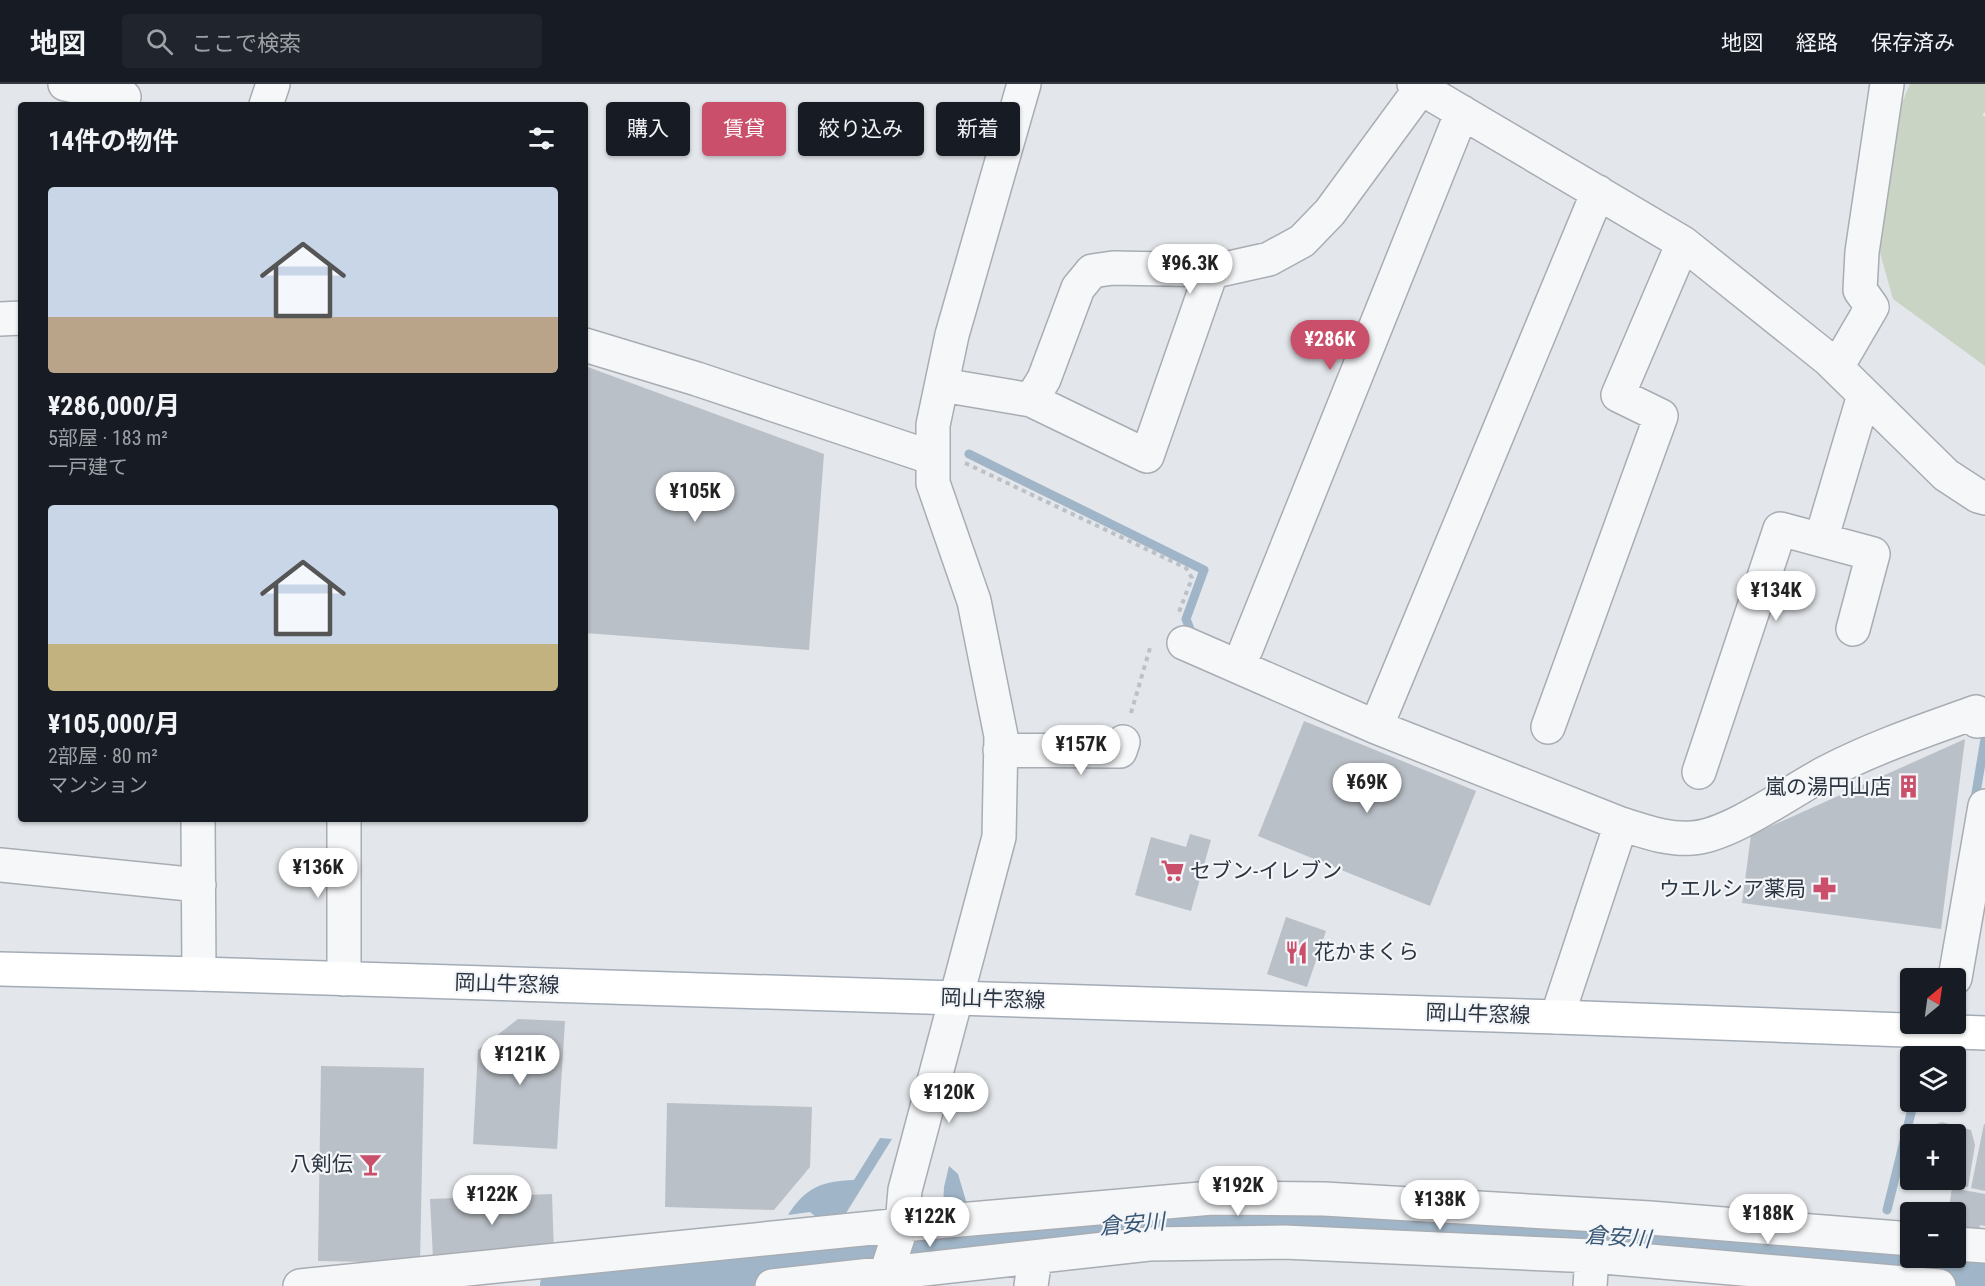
<!DOCTYPE html>
<html lang="ja">
<meta charset="utf-8">
<style>
:root{--surface:#171b24;--page:#20242c;--text:#f1f3f6;--muted:#9ea1a6;--line:#363941;--accent:#c94f6a}
body{margin:0;font-family:"Roboto Condensed","Noto Sans JP",sans-serif;background:var(--page);color:var(--text);height:100vh;display:flex;flex-direction:column;font-size:22px;white-space:nowrap}
*{box-sizing:border-box;margin:0}
p{font-size:20px;color:var(--muted)}
.icon{flex:none;width:33px;height:33px;fill:none;stroke:currentColor;stroke-width:2;stroke-linecap:round;stroke-linejoin:round}
.map{position:relative;flex:1;overflow:hidden}
.details{position:absolute;left:18px;top:18px;width:570px;height:720px;display:flex;flex-direction:column;background:var(--surface);border-radius:6px;box-shadow:0 2px 4px #0004}
.details>*{flex:none}
.hud{position:absolute;left:606px;top:18px;width:570px;height:54px;display:flex;gap:12px}
.needle{width:39px;rotate:29deg}
.buttons{position:absolute;left:1900px;top:884px;display:grid;gap:12px}
.buttons a{display:grid;place-items:center;width:66px;height:66px;border-radius:6px;background:var(--surface);box-shadow:0 2px 4px #0004;font-size:30px}
.price{position:absolute;translate:-50% -51px;padding:0 14px;border-radius:21px;background:#fff;color:#222;font-size:20px;line-height:39px;filter:drop-shadow(0 2px 3px #0008)}
.price::after{content:'';position:absolute;left:50%;top:36px;width:18px;height:14px;margin-left:-9px;background:inherit;clip-path:polygon(0 0,100% 0,50% 100%)}
.price.on{background:var(--accent);color:#fff}
ul{padding:0;list-style:none}
li{display:grid;align-content:center;gap:12px;height:318px;padding:0 30px}
li span{display:grid;place-items:center;height:186px;border-radius:6px;color:#555}
li>.icon{margin-inline-start:auto}
span .icon{width:108px;height:108px;fill:#fffc;stroke-width:1}
li b{font-size:26px}
h2{display:flex;justify-content:space-between;align-items:center;height:72px;padding:0 30px;font-size:26px}
.tag{padding:0 21px;border-radius:6px;background:var(--surface);box-shadow:0 2px 4px #0004;font-size:21px;line-height:54px}
.tag.on{background:var(--accent);color:#fff}
header{display:flex;align-items:center;gap:36px;box-sizing:border-box;height:84px;padding:0 30px;background:var(--surface);border-bottom:2px solid var(--line)}
header strong{font-size:28px}
nav{display:flex;gap:33px;margin-inline-start:auto;font-size:21px}
.search{width:420px;height:54px;background:var(--page);display:flex;align-items:center;gap:15px;box-sizing:border-box;padding:0 21px;border-radius:6px;color:var(--muted);font-size:22px}
.map>svg:first-child{display:block}
.green{fill:#c9d4c4}
.water{fill:#a0b6c8}
.lines{fill:none;stroke-linecap:round;stroke-linejoin:round}
.stream{stroke:#a0b6c8;stroke-width:9}
.river{stroke:#a0b6c8;stroke-width:58}
.building{fill:#bac0c7}
.street-casing{stroke:#a8adb4;stroke-width:36}
.primary-casing{stroke:#a3acb6;stroke-width:36}
.path{stroke:#bdc1c6;stroke-width:4;stroke-dasharray:4.5 4.5;stroke-linecap:butt}
.street{stroke:#f6f7f9;stroke-width:33}
.primary{stroke:#fff;stroke-width:33}
.labels{text-anchor:middle;dominant-baseline:central;stroke-width:4.5;stroke-linejoin:round;paint-order:stroke}
.poi-label{font-size:21px;fill:#2b3542;stroke:#f3f5f8;text-anchor:end}
.street-label{font-size:21px;fill:#2b3542;stroke:#f3f5f8}
.water-label{font-size:22px;font-style:italic;fill:#375774;stroke:#f3f5f8}
</style>
<header>
<strong>地図</strong>
<div class="search"><svg class="icon" aria-label="search" viewBox="0 0 24 24"><circle cx="10" cy="10" r="6"/><path d="M15 15l6 6"/></svg>ここで検索</div>
<nav><a>地図</a><a>経路</a><a>保存済み</a></nav>
</header>
<div class="map">
<svg width="1985" height="1202" viewBox="0 0 1985 1202">
<rect width="100%" height="100%" fill="#e3e6ea"/>
<path class="green" d="M1910,0H1985V28L1982,31L1985,33V282L1893,215L1879,165L1902,19Z"/>
<path class="water" d="M880,1054L892,1055L843,1134L820,1136L810,1128L788,1131C806,1103 822,1097 854,1096Z
M949,1082L958,1090L969,1127L943,1123L944,1103Z"/>
<g class="lines">
<path class="stream" d="M969,370L1204,486L1186,535L1193,553
M1974,721L1985,655
M1926,972V971
M1887,1126L1914,1017
M962,1140L966,1160
M1875,1182L1877,1164
M823,1185L825,1172"/>
<path class="river" d="M569,1202L862,1168L925,1165L1150,1137L1241,1134L1588,1150L1985,1184"/>
</g>
<path class="building" d="M585,282L824,370L809,566L585,549Z
M1304,637L1476,707L1430,822L1258,752Z
M1965,655L1941,845L1742,819L1751,751Z
M1190,750L1211,756L1191,827L1135,811L1151,753L1186,763Z
M1286,833L1326,847L1307,903L1267,890Z
M518,935L565,937L557,1065L473,1060L478,966Z
M321,982L424,984L420,1179L318,1177Z
M667,1019L812,1023L810,1083L774,1126L665,1123Z
M1942,1038L1971,1046L1975,1061L1968,1103L1924,1096L1956,1095V1050H1908Z
M1984,1040H1985V1107L1971,1104Z
M1909,1067H1911V1094L1906,1093Z
M1952,1104L1985,1110V1142L1980,1141L1978,1153L1956,1149V1128H1935L1936,1121L1949,1123Z
M552,1110L554,1170L433,1174L430,1115Z"/>
<g class="lines">
<defs>
<path id="street" d="M65,0L124,13
M1414,0L1683,159L1828,275L1946,391L1978,412L1985,414
M266,21L273,0
M0,235L21,234
M585,261L697,295L933,374
M1837,283L1872,223L1860,206L1862,168L1887,0
M942,301L1031,316L1044,295L1078,204L1092,187L1113,184L1220,186L1269,175L1302,157L1330,128L1421,4
M1031,316L1147,372L1212,186
M1821,456L1864,311
M1184,559L1376,643L1621,740C1644,747 1667,756 1692,754C1730,752 1792,706 1827,688C1875,663 1926,646 1976,628L1977,637L1985,636
M1246,565L1462,28
M1376,643L1598,108
M1548,643L1661,332L1618,311L1683,159
M1000,666L1120,667L1123,658
M1699,688L1780,445L1873,470L1853,545
M198,735L199,890
M344,735V895
M0,781L199,801
M1955,894L1985,722
M1557,933L1621,740
M1956,1160L1985,1162
M300,1202L902,1141L1212,1114L1324,1115L1650,1134L1911,1155
M772,1202L1149,1160L1284,1158L1592,1172L1939,1202
M882,1202L902,1141L905,1106L999,753L1001,652L974,517L933,399V341L952,251L1024,0
M1031,1202L1035,1173
M1590,1202L1592,1172"/>
<path id="primary" d="M0,885L199,890L1557,933L1985,949"/>
</defs>
<use href="#street" class="street-casing"/>
<use href="#primary" class="primary-casing"/>
<path class="path" d="M965,379L1186,484L1192,494L1179,528
M1131,629L1150,564"/>
<use href="#street" class="street"/>
<use href="#primary" class="primary"/>
</g>
<defs>
<symbol id="building-bare" viewBox="-9 -9 18 18"><path d="M-4-6H4V6H1V3H-1V6H-4ZM-2.5-4.3h1.7v1.8h-1.7ZM.8-4.3h1.7v1.8H.8ZM-2.5-1h1.7V.8h-1.7ZM.8-1h1.7V.8H.8Z" fill="#c94f6a" stroke="#f3f5f8" stroke-width="2.5" paint-order="stroke"/></symbol>
<symbol id="supermarket-bare" viewBox="-9 -9 18 18"><path d="M-6-5.5h2.5l.6 2H6L4.5 2H-2.5L-4.4-4H-6ZM-1.5 3.2a1.3 1.3 0 1 0 .1 0ZM3 3.2a1.3 1.3 0 1 0 .1 0Z" fill="#c94f6a" stroke="#f3f5f8" stroke-width="2.5" paint-order="stroke"/></symbol>
<symbol id="pharmacy-bare" viewBox="-9 -9 18 18"><path d="M-2-6h4v4h4v4h-4v4h-4v-4h-4v-4h4Z" fill="#c94f6a" stroke="#f3f5f8" stroke-width="2.5" paint-order="stroke"/></symbol>
<symbol id="restaurant-bare" viewBox="-9 -9 18 18"><path d="M-5-6h1v4h1v-4h1v4h1v-4h1v5L-1.5 .5V6h-2V.5L-5-1ZM5-6V6H3V1.5H1.5Q1.5-4 5-6Z" fill="#c94f6a" stroke="#f3f5f8" stroke-width="2.5" paint-order="stroke"/></symbol>
<symbol id="bar-bare" viewBox="-9 -9 18 18"><path d="M-6-5H6L.8 .8V4.5H3.5V6h-7V4.5H-.8V.8Z" fill="#c94f6a" stroke="#f3f5f8" stroke-width="2.5" paint-order="stroke"/></symbol>
</defs>
<g fill-rule="evenodd">
<use href="#building-bare" x="1892" y="686" width="33" height="33"/>
<use href="#supermarket-bare" x="1156" y="770" width="33" height="33"/>
<use href="#pharmacy-bare" x="1808" y="788" width="33" height="33"/>
<use href="#restaurant-bare" x="1280" y="852" width="33" height="33"/>
<use href="#bar-bare" x="354" y="1064" width="33" height="33"/>
</g>
<g class="labels">
<g class="poi-label">
<text x="1891" y="703">嵐の湯円山店</text>
<text x="1190" y="787" text-anchor="start">セブン-イレブン</text>
<text x="1806" y="805">ウエルシア薬局</text>
<text x="1314" y="868" text-anchor="start">花かまくら</text>
<text x="353" y="1080">八剣伝</text>
</g>
<g class="street-label">
<text transform="translate(507 900) rotate(2)">岡山牛窓線</text>
<text transform="translate(993 915) rotate(2)">岡山牛窓線</text>
<text transform="translate(1478 930) rotate(2)">岡山牛窓線</text>
</g>
<g class="water-label">
<text transform="translate(1132 1140) rotate(-5)">倉安川</text>
<text transform="translate(1618 1153) rotate(4)">倉安川</text>
</g>
</g>
</svg>
<div class="buttons">
<a><svg class="needle" viewBox="-14 -14 28 28"><path d="M0-13l5 13h-10z" fill="#e53935"/><path d="M0 13l5-13h-10z" fill="#9ea1a6"/></svg></a>
<a><svg class="icon" aria-label="layers" viewBox="0 0 24 24"><path d="M12 4l9 5-9 5-9-5zM3 14l9 5 9-5"/></svg></a>
<a>+</a>
<a>−</a>
</div>
<b class="price" style="left:1190px;top:211px">¥96.3K</b>
<b class="price on" style="left:1330px;top:287px">¥286K</b>
<b class="price" style="left:695px;top:439px">¥105K</b>
<b class="price" style="left:1776px;top:538px">¥134K</b>
<b class="price" style="left:1081px;top:692px">¥157K</b>
<b class="price" style="left:1367px;top:730px">¥69K</b>
<b class="price" style="left:318px;top:815px">¥136K</b>
<b class="price" style="left:520px;top:1002px">¥121K</b>
<b class="price" style="left:949px;top:1040px">¥120K</b>
<b class="price" style="left:1238px;top:1133px">¥192K</b>
<b class="price" style="left:492px;top:1142px">¥122K</b>
<b class="price" style="left:1440px;top:1147px">¥138K</b>
<b class="price" style="left:1768px;top:1161px">¥188K</b>
<b class="price" style="left:930px;top:1164px">¥122K</b>
<div class="hud">
<a class="tag">購入</a>
<a class="tag on">賃貸</a>
<a class="tag">絞り込み</a>
<a class="tag">新着</a>
</div>
<section class="details">
<h2>14件の物件<svg class="icon" aria-label="filters" viewBox="0 0 24 24"><path d="M4 7h16M4 17h16"/><circle cx="9" cy="7" r="2"/><circle cx="15" cy="17" r="2"/></svg></h2>
<ul>
<li><span style="background:linear-gradient(#c9d6e8 70%,#b9a48a 0)"><svg class="icon" aria-label="home" viewBox="0 0 24 24"><path d="M3 11l9-7 9 7M6 9v11h12V9"/></svg></span><div><b>¥286,000/月</b><p>5部屋 · 183 m²</p><p>一戸建て</p></div></li>
<li><span style="background:linear-gradient(#c9d6e8 75%,#c2b280 0)"><svg class="icon" aria-label="home" viewBox="0 0 24 24"><path d="M3 11l9-7 9 7M6 9v11h12V9"/></svg></span><div><b>¥105,000/月</b><p>2部屋 · 80 m²</p><p>マンション</p></div></li>
</ul>
</section>
</div>
